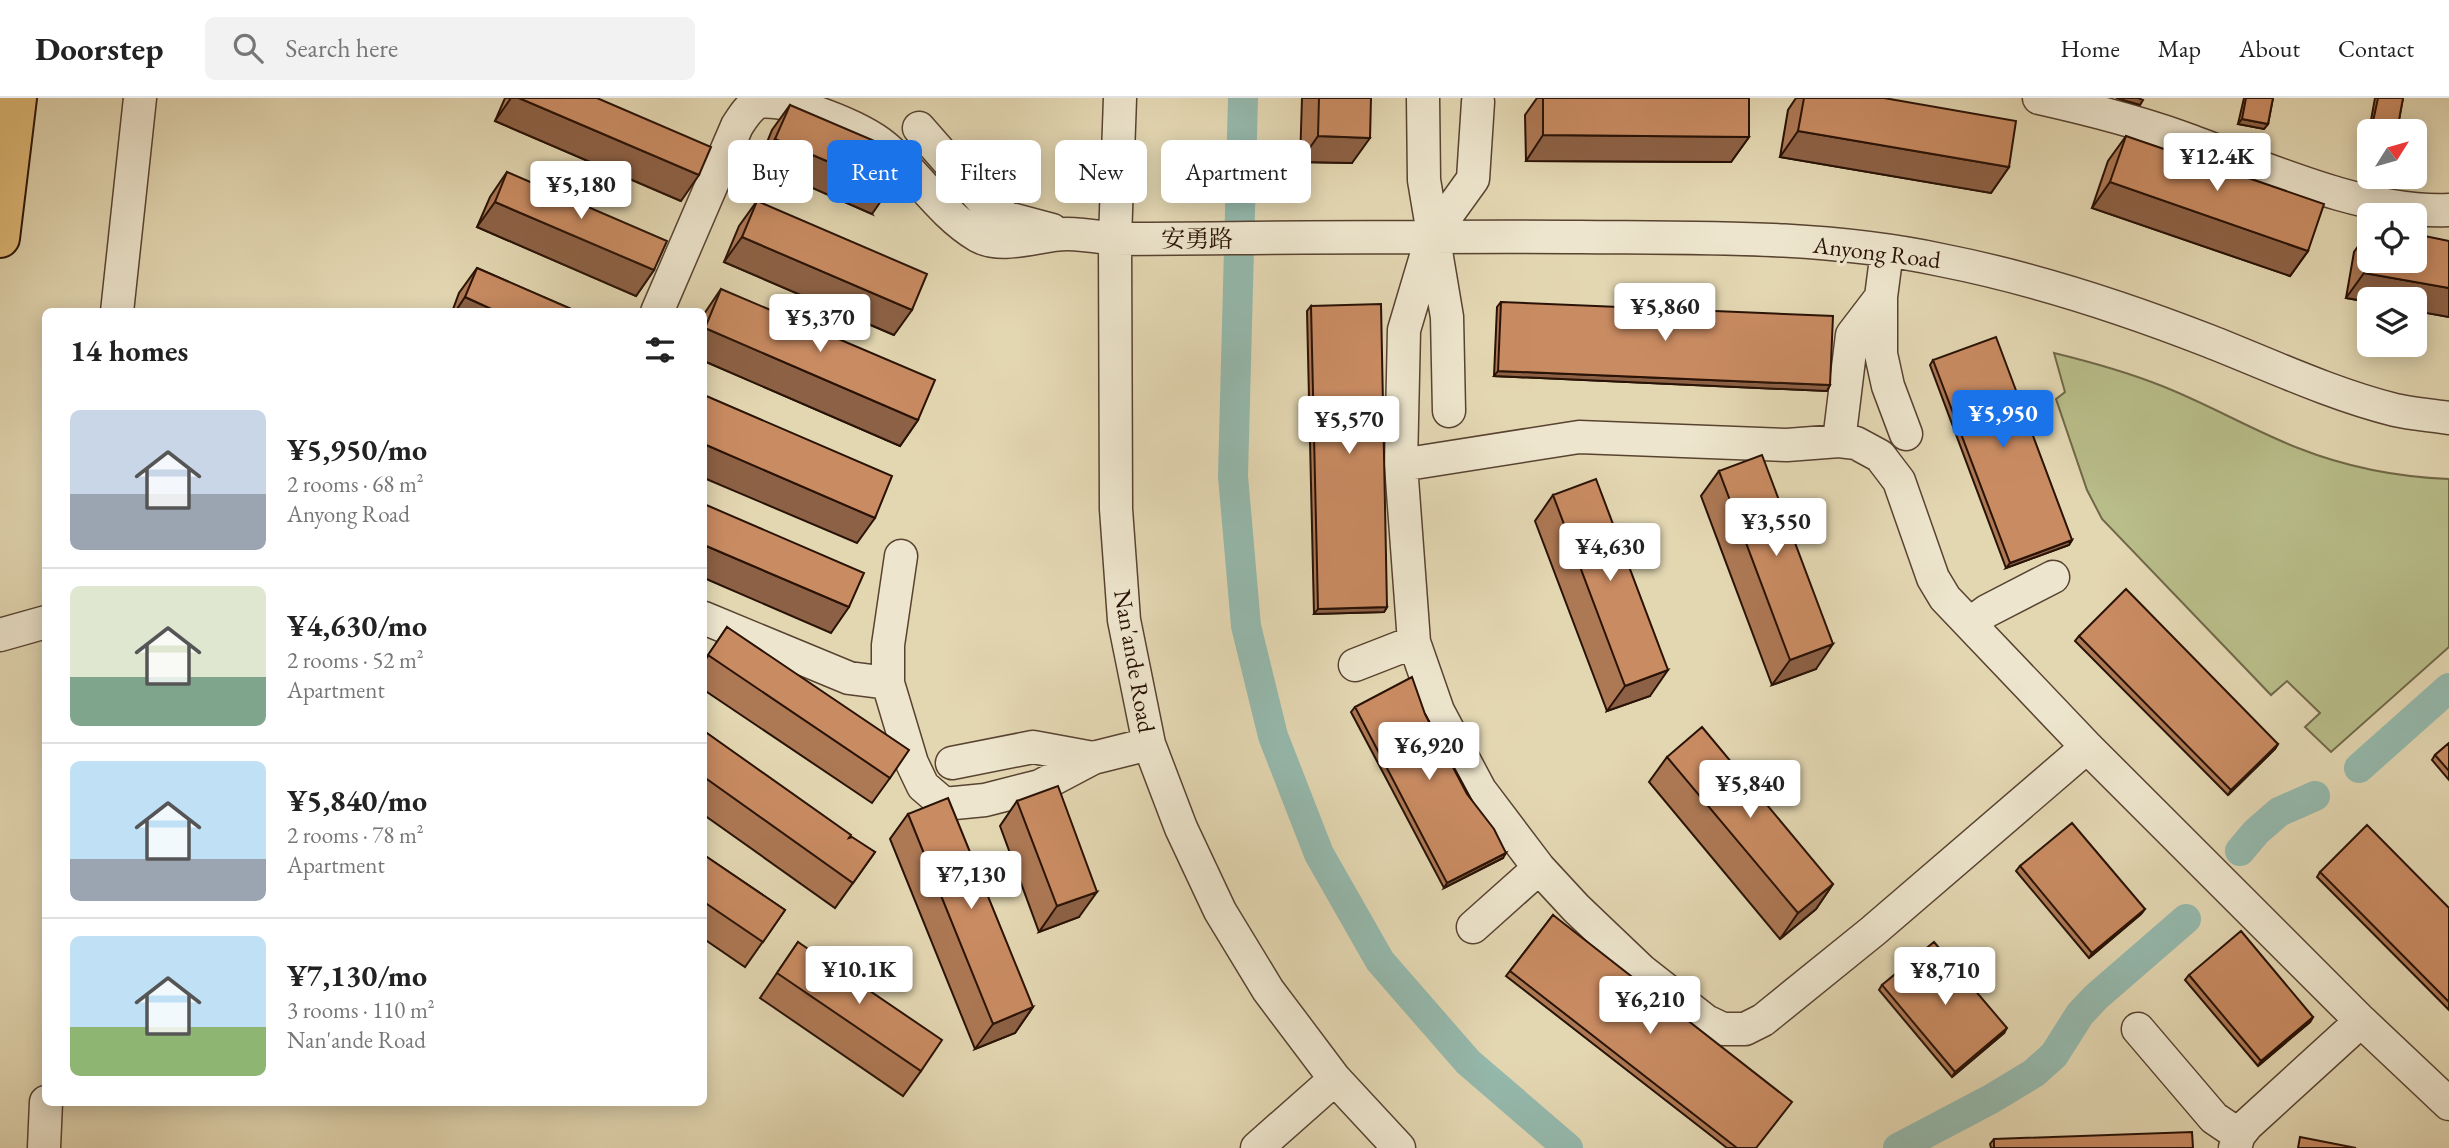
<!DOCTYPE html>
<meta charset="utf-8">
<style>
:root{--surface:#fff;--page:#f2f2f2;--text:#222;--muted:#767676;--line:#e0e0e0;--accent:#1a73e8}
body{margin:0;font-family:"EB Garamond","Noto Serif SC",serif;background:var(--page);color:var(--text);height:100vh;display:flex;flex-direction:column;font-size:26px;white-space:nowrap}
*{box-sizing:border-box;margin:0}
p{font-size:23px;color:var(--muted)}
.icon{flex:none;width:38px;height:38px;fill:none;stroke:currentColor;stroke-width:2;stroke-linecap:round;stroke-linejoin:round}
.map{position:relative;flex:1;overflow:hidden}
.sheet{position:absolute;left:42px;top:210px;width:665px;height:798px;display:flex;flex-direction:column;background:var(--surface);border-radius:10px;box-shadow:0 4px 18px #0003}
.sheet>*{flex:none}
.guide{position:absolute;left:728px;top:42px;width:665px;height:63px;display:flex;gap:14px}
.needle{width:46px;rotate:53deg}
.fabs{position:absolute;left:2357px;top:21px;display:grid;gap:14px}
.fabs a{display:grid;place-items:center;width:70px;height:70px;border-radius:10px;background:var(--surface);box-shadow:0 4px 18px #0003;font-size:35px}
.price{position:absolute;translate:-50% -60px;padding:0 16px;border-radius:7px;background:#fff;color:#222;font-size:23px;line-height:46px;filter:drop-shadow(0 2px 4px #0008)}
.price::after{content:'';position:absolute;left:50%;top:42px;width:21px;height:16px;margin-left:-10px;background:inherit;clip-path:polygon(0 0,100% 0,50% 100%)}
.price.on{background:var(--accent);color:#fff}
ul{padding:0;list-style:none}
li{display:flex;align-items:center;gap:21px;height:175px;padding:0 28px}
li+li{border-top:2px solid var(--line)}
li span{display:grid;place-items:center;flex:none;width:196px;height:140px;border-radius:10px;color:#555}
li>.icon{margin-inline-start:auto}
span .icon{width:84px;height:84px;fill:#fffc;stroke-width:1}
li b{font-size:30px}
h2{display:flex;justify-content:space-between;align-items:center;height:84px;padding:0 28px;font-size:30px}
.tag{padding:0 24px;border-radius:10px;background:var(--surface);box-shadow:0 4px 18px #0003;font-size:24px;line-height:63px}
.tag.on{background:var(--accent);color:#fff}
header{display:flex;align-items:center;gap:42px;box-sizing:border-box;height:98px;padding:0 35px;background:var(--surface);border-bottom:2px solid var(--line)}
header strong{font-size:33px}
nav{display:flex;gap:38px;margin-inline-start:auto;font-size:24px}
.search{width:490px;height:63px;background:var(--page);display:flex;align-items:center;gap:18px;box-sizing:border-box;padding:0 24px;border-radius:10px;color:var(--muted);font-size:26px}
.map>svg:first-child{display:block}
.green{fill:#b8bd89;stroke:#706848;stroke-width:2}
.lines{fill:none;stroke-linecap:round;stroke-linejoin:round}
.canal{stroke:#95b9ad;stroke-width:30}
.minor-casing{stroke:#584331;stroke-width:35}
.highway-casing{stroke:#291206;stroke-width:42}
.minor{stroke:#ede5cd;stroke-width:32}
.highway{stroke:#e2bc79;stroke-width:38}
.wall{fill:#ad7854;stroke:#291206;stroke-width:2}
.shaded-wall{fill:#8d6145;stroke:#291206;stroke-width:2}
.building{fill:#c98b62;stroke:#291206;stroke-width:2}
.labels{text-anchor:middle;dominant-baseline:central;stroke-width:7;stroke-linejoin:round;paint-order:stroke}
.street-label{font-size:24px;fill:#291206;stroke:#ede5cd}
</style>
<header>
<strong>Doorstep</strong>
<div class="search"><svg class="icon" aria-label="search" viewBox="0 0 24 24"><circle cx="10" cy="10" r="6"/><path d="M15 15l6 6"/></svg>Search here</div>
<nav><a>Home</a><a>Map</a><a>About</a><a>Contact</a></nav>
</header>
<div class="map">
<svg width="2449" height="1050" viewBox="0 0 2449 1050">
<rect width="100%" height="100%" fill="#e3d7b2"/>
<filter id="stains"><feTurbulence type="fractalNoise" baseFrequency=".00286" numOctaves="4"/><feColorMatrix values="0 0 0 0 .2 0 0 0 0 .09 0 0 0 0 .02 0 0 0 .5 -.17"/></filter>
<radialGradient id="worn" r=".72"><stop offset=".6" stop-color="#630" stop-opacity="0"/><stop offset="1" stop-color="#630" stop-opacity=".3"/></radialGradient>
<path class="green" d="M2054,255C2091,264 2127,274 2162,288C2208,306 2252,332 2298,350C2346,369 2397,379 2449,381V549L2331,654L2305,629L2320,615L2287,583L2271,597L2102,421L2087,392L2056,301L2065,294Z"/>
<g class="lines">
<path class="canal" d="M1243,0L1233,378L1246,528L1273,638L1319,756L1380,863L1468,964L1568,1050
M2359,670L2449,590
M2240,753L2256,734L2279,714L2315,698
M1898,1050L1991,1001L2034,975L2054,957L2080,916L2096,899L2186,821"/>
<defs>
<path id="minor" d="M1120,0L1115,141L1116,411L1124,522L1149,646L1181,730L1220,813L1268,892L1335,981L1399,1050
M1423,0L1424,82L1447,219L1449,313
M2039,0C2088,11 2136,23 2183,40C2263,69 2364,116 2449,112
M1478,4L1473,81L1432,138L1404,232L1401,367L1414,544L1438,613L1480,692L1539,770L1576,810L1641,872L1706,923L1723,931H1745L1763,922L1873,833L2087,649
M919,30L983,103L1007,120L1052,132
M1887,153L1881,199V256L1888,288L1906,336
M117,214L140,0
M657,214L737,28C743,19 748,10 758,4C790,0 861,29 885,49C917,76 941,116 978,138C1003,152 1040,136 1067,136C1083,136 1100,139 1115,141C1270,140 1425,138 1580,139C1700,140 1823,137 1941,162C2033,180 2122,209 2209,243C2270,267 2331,296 2395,312C2412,316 2431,317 2449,320
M1839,343L1852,237L1881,199
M1401,367L1579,339L1787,347L1839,343L1856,345L1880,358L1899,383L1933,480L1945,500L2087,649L2361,923L2449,1006
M901,458L888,547V585L912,665L923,688L944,706L985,702L1040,688L1093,660L1149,646
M704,520L849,580L888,585
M1971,525L1987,513L2053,479
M0,537L46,524
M1355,567L1414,544
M952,665L1033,649L1093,660
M1473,829L1539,770
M2138,931L2214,1020L2239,1037
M44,1050L46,1004
M1257,1050L1335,981
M2235,1050L2239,1037L2247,1027L2361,923"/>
<path id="highway" d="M0,140L17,0"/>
</defs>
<use href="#minor" class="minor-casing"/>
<use href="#highway" class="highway-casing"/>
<use href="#minor" class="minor"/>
<use href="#highway" class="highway"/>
</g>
<path class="wall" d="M505,0H597L681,103L495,23Z
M1302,0H1371L1352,65L1300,64Z
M1537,0H1749V39L1731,64L1526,63L1525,17Z
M1796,0H1884L2009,69L1991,95L1780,59L1788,12Z
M2244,0H2273L2268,26L2264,31L2238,26Z
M2375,0H2403L2397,33H2370V50H2366Z
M790,7L872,116L758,66L772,32Z
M2126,38L2308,153L2290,178L2092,110L2108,63Z
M507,74L654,172L636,198L477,129L490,99Z
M757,103L894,237L724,164L739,128Z
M2370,132V163L2449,143V219L2346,200L2354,154Z
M477,170L578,214H452L459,195Z
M721,191L918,322L900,348L704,263V216Z
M1501,204L1830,287L1827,293L1494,278L1497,209Z
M1311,208L1387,509L1384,514L1314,516L1307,213Z
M1933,262L2072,442L2069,447L2006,470L1930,267Z
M1719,373L1816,571L1772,587L1701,398Z
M1553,397L1650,598L1607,613L1535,423Z
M727,529L890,680L872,705L704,592V564Z
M2079,538L2278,646L2275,651L2228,697L2075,543Z
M1355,609L1425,616L1503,760L1444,790L1351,614Z
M704,633L849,740L875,754L835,810L704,717Z
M2449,645V682L2432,662L2435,657Z
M1667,659L1833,786L1816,811L1780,841L1649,684Z
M1017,703L1079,819L1039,834L1000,728Z
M908,716L1033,909L1015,935L975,951L890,741Z
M704,757L785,812L745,869L704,841Z
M2020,768L2145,811L2141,816L2089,860L2016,773Z
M2320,774L2449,810V912L2317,779Z
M1553,817L1756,1050H1727L1506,878Z
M798,844L921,973L903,998L760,900Z
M2189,877L2313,919L2310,924L2258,968L2185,882Z
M1882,887L2004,935L1952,979L1879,892Z
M1994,1041L2193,1050H1991L1990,1046Z"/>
<path class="shaded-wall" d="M511,0H519L699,77L681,103L495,23Z
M2116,0H2138L2143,2L2140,7Z
M2242,21L2268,26L2264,31L2238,26Z
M1798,33L2009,69L1991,95L1780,59Z
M1543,37L1749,39L1731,64L1526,63Z
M1318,38L1370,40L1352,65L1300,64Z
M775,41L890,90L872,116L758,66Z
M2110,84L2308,153L2290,178L2092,110Z
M495,104L654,172L636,198L477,129Z
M742,139L912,212L894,237L724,164Z
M2364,175L2449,190V219L2415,213V201H2370V204L2346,200Z
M465,199L498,214H455Z
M705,230L918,322L900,348L704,263V232Z
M1498,273L1830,287L1827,293L1494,278Z
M704,346L875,420L857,445L704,380Z
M2072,442L2069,447L2006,470L2010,465Z
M704,447L849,509L831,535L704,480Z
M1387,509L1384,514L1314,516L1318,511Z
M1833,546L1816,571L1772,587L1790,562Z
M1668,572L1650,598L1607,613L1625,588Z
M2278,646L2275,651L2228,697L2231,692Z
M1506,755L1503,760L1444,790L1447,785Z
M1833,786L1816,811L1780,841L1798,815Z
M1097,794L1079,819L1039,834L1057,808Z
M2145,811L2141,816L2089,860L2092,855Z
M1033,909L1015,935L975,951L993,926Z
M2313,919L2310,924L2258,968L2261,963Z
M2007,930L2004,935L1952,979L1955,974Z"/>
<path class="building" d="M519,0H597L711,49L699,77Z
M1319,0H1371L1370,40L1318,38Z
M1543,0H1749V39L1543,37Z
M1804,0H1884L2016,23L2009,69L1798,33Z
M2246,0H2273L2268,26L2242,21Z
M2378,0H2403L2397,33H2371Z
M790,7L905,56L890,90L775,41Z
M2126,38L2324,106L2308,153L2110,84Z
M507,74L667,143L654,172L495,104Z
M757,103L927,176L912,212L742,139Z
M2415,136L2449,143V190L2364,175L2370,143V163H2415Z
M477,170L578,214H498L465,199Z
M721,191L935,282L918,322L705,230Z
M1501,204L1833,218L1830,287L1498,273Z
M1381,206L1387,509L1318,511L1311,208Z
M1996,239L2072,442L2010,465L1933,262Z
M704,297L892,378L875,420L704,346Z
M1762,357L1833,546L1790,562L1719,373Z
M1596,381L1668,572L1625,588L1553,397Z
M704,406L864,475L849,509L704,447Z
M2126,491L2278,646L2231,692L2079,538Z
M727,529L909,652L890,680L708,557Z
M1412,579L1425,616L1467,696L1494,731L1506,755L1447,785L1355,609Z
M1702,629L1833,786L1798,815L1667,659Z
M704,633L851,737L849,740L852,739L875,754L853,785L704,679Z
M2449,645V673L2435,657Z
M1058,688L1097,794L1057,808L1017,703Z
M948,700L1033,909L993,926L908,716Z
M2072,725L2145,811L2092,855L2020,768Z
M2367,727L2449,810V904L2320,774Z
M704,757L785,812L763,844L704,804Z
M1553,817L1792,1004L1756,1050H1737L1510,873Z
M2241,833L2313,919L2261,963L2189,877Z
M798,844L942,942L921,973L777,875Z
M1934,844L2007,930L1955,974L1882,887Z
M2192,1034L2193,1050H1994V1041Z
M2300,1039L2356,1050H2298Z"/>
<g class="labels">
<g class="street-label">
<text x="1197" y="140">安勇路</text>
<text transform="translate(1877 154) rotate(7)">Anyong Road</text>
<text transform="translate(1135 563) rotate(80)">Nan'ande Road</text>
</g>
</g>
<rect width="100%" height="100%" filter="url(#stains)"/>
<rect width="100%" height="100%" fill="url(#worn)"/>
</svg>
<div class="fabs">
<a><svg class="needle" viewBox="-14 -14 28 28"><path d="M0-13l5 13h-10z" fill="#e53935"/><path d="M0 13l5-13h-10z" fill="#767676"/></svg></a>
<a><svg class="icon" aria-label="locate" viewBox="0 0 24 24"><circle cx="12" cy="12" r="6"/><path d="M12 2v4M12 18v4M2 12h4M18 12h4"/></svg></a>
<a><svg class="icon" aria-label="layers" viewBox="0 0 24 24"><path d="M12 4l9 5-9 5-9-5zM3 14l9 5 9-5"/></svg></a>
</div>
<b class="price" style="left:2217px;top:95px">¥12.4K</b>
<b class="price" style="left:581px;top:123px">¥5,180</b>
<b class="price" style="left:1665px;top:245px">¥5,860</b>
<b class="price" style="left:820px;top:256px">¥5,370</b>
<b class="price on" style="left:2003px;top:352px">¥5,950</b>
<b class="price" style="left:1349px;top:358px">¥5,570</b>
<b class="price" style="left:1776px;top:460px">¥3,550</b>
<b class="price" style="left:1610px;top:485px">¥4,630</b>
<b class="price" style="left:1429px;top:684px">¥6,920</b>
<b class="price" style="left:1750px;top:722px">¥5,840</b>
<b class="price" style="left:971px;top:813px">¥7,130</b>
<b class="price" style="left:859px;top:908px">¥10.1K</b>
<b class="price" style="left:1945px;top:909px">¥8,710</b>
<b class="price" style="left:1650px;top:938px">¥6,210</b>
<div class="guide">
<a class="tag">Buy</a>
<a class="tag on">Rent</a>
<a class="tag">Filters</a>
<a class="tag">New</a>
<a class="tag">Apartment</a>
</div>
<section class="sheet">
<h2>14 homes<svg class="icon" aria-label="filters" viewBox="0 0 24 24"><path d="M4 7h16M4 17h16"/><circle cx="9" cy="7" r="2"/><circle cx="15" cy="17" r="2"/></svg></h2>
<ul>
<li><span style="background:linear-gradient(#c9d6e8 60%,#9aa5b1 0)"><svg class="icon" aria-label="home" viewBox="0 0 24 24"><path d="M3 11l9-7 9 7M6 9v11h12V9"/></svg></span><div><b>¥5,950/mo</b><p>2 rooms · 68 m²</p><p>Anyong Road</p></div></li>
<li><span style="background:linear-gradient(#dfe7d0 65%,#7fa58c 0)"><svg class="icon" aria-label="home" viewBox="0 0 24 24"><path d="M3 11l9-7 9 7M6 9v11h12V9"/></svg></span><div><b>¥4,630/mo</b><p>2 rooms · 52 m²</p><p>Apartment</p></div></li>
<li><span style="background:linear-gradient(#bfe0f5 70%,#9aa5b1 0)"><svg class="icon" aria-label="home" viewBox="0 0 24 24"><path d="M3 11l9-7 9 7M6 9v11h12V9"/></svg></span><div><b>¥5,840/mo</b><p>2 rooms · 78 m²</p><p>Apartment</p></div></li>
<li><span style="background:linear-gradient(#bfe0f5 65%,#8fb573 0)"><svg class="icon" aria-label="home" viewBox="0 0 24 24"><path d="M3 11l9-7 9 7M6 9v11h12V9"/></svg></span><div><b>¥7,130/mo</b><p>3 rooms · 110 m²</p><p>Nan'ande Road</p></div></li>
</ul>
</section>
</div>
